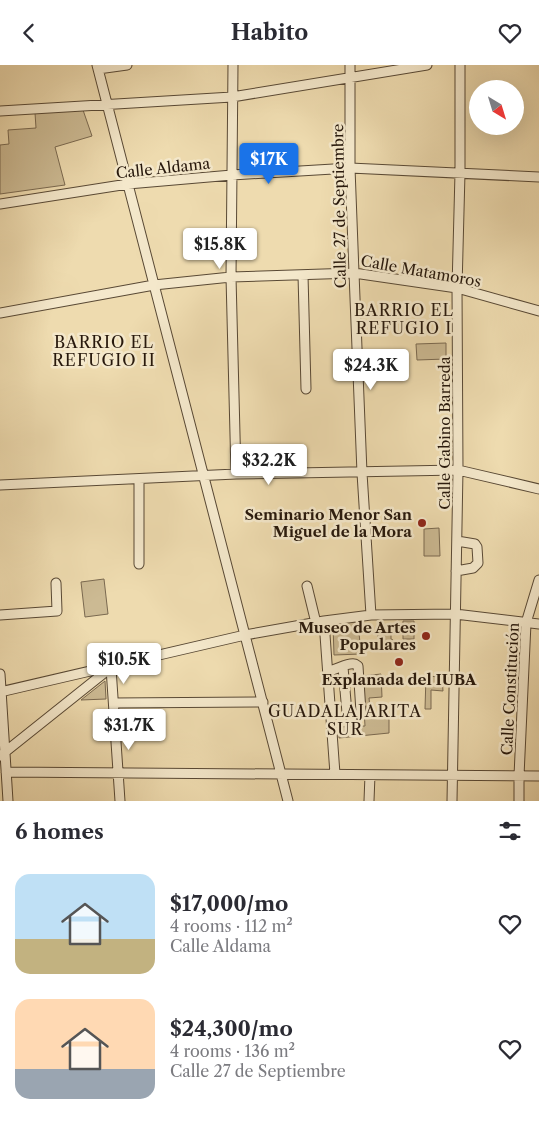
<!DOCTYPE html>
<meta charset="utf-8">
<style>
:root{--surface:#fff;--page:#f7f7f7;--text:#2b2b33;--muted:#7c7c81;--accent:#1a73e8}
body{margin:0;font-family:"Libre Caslon Text",serif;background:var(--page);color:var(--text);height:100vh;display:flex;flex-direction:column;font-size:19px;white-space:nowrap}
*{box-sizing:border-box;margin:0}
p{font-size:16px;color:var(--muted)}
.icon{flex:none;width:28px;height:28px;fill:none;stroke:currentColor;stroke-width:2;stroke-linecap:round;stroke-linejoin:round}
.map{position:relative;height:736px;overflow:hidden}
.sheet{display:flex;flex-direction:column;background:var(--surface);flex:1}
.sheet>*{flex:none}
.needle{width:32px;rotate:142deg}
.buttons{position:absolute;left:469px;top:15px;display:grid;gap:10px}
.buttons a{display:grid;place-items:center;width:55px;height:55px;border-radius:50%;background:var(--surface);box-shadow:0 5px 20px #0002;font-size:25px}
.price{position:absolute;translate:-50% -42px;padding:0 11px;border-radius:5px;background:#fff;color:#222;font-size:16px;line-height:32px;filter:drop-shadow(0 1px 2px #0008)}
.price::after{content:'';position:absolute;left:50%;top:30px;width:15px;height:11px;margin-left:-8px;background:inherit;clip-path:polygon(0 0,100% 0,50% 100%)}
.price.on{background:var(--accent);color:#fff}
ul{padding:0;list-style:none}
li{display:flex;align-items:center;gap:15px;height:125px;padding:0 15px}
li span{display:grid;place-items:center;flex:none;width:140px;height:100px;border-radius:15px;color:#555}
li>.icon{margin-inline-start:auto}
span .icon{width:60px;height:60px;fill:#fffc;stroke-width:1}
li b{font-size:21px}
h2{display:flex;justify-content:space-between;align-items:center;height:60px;padding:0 15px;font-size:21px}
header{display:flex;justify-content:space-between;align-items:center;height:65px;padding:0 15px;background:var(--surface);font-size:22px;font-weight:800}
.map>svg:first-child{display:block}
.green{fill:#ccba93;stroke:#7a6950}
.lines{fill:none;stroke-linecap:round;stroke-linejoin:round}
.minor-casing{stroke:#594935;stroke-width:11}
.minor{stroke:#f4e8cb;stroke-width:9}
.poi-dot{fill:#8f2418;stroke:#f4e8cb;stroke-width:2}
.labels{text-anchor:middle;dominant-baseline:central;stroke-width:5;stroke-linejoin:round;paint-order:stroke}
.street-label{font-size:15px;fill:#27180c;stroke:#f4e8cb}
.poi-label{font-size:15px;font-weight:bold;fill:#27180c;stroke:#f4e8cb;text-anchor:end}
.neighbourhood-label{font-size:16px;letter-spacing:1px;fill:#27180c;stroke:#f4e8cb}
</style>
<header><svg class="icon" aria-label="back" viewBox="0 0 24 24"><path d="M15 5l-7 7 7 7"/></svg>Habito<svg class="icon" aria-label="heart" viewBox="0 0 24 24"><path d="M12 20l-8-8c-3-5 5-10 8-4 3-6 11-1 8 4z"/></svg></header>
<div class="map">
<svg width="539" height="736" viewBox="0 0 539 736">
<rect width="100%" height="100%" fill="#eedbaf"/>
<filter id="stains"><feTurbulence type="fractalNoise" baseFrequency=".004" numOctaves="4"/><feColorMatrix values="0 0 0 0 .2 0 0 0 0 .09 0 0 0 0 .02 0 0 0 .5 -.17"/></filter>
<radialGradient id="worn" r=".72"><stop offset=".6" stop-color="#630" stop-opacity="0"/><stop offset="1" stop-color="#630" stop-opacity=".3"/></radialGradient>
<path class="green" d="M83,45L92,71L55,82L65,120L0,129V80L9,79L8,65L36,63L35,48Z
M446,278V294L417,295L416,279Z
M439,463L440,491H424V464Z
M104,514L108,549L85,552L81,517Z
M403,556H414V574H403Z
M336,557H358L361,589L334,590L333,560Z
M377,561H391V574L393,575L394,583L379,584Z
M381,609L382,632L369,633L371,654L389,653V668L339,673V662L365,661L362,611Z
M426,611L442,612L443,626L431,625V644H425Z
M105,616L106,634L81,635Z"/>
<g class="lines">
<defs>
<path id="minor" d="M97,0L288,736
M233,0L231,212L236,409
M350,0V103L354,208L362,408L371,550
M98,4L127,0
M0,46L232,32L427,0
M0,139L128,119L232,110L350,103L539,112
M303,210L306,324
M0,248L154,220L231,212L354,208L457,223L539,246
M0,420L236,409L458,405L539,424
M139,499V414
M456,506L473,503L478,498L477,482L475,479L457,476
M307,521L316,558
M0,550L57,546L56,518
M324,556L335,709
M111,603L120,736
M328,606C337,605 347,597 355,599L358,601L361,647L357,651L351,652L347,648L343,602
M0,609L8,736
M0,627L245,570L324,556L371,550L455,549L539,559
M114,638L263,637
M0,691L109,604
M6,707L539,711
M369,736L370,710
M452,736L458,405L457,223L460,108V0
M519,736V711L526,558L539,515"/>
</defs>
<use href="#minor" class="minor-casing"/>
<use href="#minor" class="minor"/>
</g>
<g class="poi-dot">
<circle cx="422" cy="458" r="5"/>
<circle cx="426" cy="571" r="5"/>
<circle cx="399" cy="597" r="5"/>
</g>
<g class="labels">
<g class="street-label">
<text transform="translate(163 103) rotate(-6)">Calle Aldama</text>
<text transform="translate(339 141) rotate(-91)">Calle 27 de Septiembre</text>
<text transform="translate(421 206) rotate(10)">Calle Matamoros</text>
<text transform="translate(444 368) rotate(-90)">Calle Gabino Barreda</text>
<text transform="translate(510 624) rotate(-87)">Calle Constitución</text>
</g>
<g class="poi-label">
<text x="412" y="449">Seminario Menor San<tspan x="412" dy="17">Miguel de la Mora</tspan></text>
<text x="416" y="562">Museo de Artes<tspan x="416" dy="17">Populares</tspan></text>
<text x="399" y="614" text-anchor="middle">Explanada del IUBA</text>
</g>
<g class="neighbourhood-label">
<text x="404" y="245">BARRIO EL<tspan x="404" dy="18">REFUGIO I</tspan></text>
<text x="104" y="277">BARRIO EL<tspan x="104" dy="18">REFUGIO II</tspan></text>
<text x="345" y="646">GUADALAJARITA<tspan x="345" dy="18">SUR</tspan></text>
</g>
</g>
<rect width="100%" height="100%" filter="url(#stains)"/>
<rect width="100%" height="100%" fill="url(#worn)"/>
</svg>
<div class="buttons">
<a><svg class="needle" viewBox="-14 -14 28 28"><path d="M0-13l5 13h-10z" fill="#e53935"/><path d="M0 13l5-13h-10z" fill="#7c7c81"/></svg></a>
</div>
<b class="price on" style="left:269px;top:120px">$17K</b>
<b class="price" style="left:220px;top:205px">$15.8K</b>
<b class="price" style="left:371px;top:326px">$24.3K</b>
<b class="price" style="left:269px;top:421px">$32.2K</b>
<b class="price" style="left:124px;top:620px">$10.5K</b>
<b class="price" style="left:129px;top:686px">$31.7K</b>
</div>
<section class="sheet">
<h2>6 homes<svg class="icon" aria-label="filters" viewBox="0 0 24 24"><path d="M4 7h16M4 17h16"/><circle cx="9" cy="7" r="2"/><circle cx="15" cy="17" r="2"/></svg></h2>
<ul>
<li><span style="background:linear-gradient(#bfe0f5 65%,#c2b280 0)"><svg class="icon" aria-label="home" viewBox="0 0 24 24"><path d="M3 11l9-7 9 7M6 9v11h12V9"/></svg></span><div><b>$17,000/mo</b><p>4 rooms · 112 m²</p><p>Calle Aldama</p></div><svg class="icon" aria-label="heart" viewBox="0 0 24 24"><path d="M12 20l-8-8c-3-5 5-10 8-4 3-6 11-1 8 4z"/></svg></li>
<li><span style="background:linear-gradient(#ffd9b3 70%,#9aa5b1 0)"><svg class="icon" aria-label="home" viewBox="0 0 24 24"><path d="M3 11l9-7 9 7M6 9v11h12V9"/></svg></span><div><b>$24,300/mo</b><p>4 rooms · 136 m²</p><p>Calle 27 de Septiembre</p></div><svg class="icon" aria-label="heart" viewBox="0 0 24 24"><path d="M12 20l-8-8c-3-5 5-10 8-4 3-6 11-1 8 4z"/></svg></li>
</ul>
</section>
